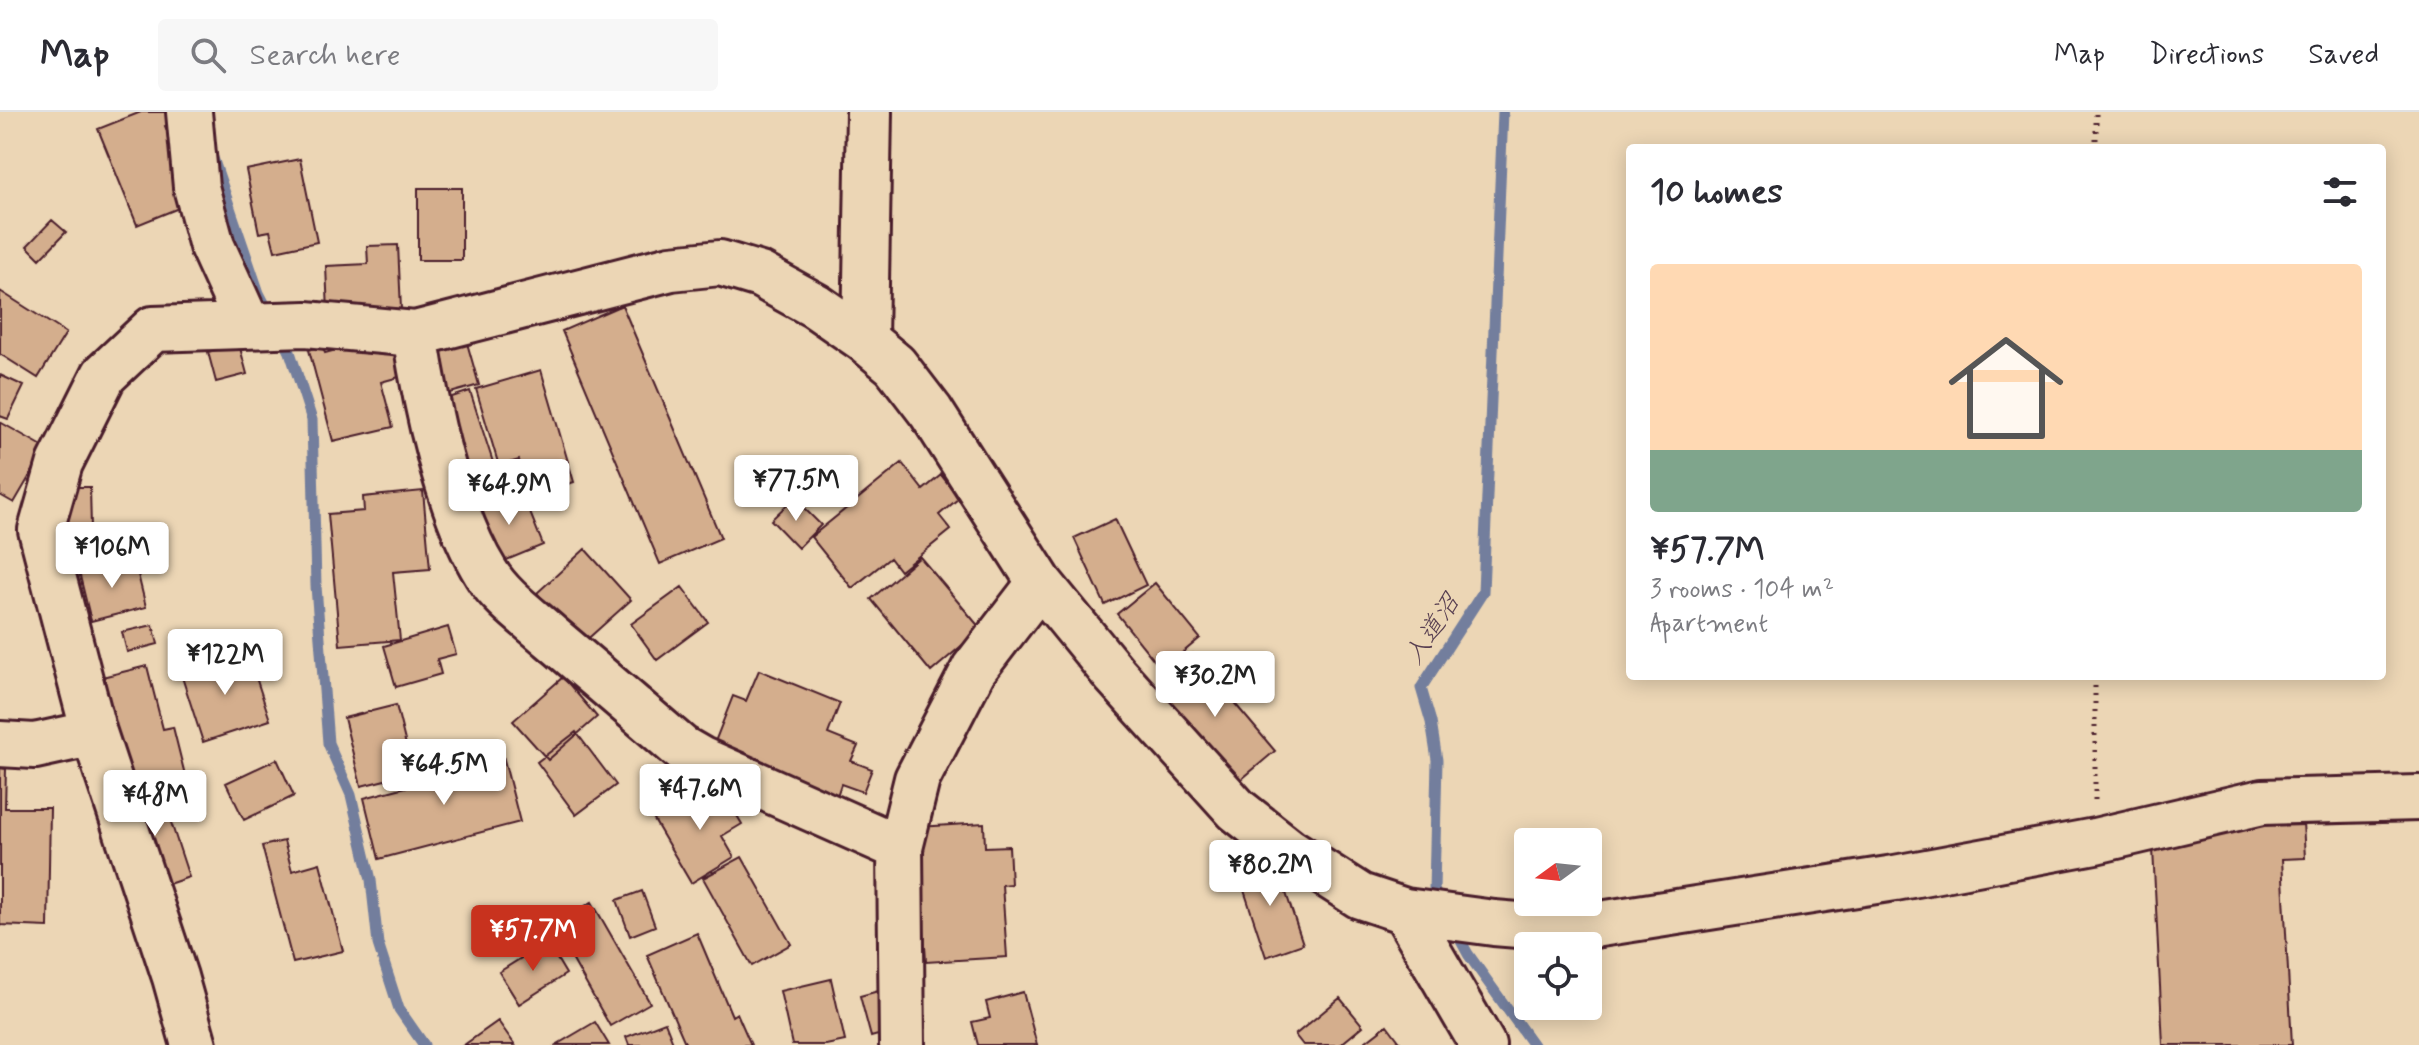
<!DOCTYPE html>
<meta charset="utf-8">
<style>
:root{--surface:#fff;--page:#f7f7f7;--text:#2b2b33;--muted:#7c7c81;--line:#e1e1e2;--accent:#c8321e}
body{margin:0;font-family:Mynerve,"Klee One",sans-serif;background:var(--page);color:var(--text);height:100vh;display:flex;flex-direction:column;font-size:30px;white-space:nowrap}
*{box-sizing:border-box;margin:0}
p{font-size:26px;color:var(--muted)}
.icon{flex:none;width:44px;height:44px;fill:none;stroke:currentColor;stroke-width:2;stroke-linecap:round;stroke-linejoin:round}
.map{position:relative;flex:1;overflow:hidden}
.details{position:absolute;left:1626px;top:32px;width:760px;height:536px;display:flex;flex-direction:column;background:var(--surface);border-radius:8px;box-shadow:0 4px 20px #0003}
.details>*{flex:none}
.needle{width:52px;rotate:255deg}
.controls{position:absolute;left:1514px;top:716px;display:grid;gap:16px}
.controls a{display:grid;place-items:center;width:88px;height:88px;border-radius:8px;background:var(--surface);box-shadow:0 4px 20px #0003;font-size:40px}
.price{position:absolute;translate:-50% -68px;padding:0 18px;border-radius:8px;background:#fff;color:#222;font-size:26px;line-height:52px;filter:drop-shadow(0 2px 4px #0008)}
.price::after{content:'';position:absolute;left:50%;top:48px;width:24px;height:18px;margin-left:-12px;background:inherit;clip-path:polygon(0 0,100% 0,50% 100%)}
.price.selected{background:var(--accent);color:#fff}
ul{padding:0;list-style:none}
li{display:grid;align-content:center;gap:16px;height:424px;padding:0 24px}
li span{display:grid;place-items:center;height:248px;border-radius:8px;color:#555}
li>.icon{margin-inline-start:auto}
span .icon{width:144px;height:144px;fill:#fffc;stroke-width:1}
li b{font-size:34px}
h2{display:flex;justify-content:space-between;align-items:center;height:96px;padding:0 24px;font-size:34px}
header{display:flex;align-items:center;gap:48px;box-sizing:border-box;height:112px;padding:0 40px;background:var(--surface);border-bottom:2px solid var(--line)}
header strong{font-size:38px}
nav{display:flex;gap:44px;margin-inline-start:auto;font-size:28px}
.search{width:560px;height:72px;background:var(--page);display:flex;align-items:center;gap:20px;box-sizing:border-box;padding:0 28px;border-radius:8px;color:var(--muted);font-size:30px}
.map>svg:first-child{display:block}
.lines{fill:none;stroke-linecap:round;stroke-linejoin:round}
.stream{stroke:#737e9d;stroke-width:11}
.building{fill:#d4ae8d;stroke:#4a1f2b;stroke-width:2}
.minor-casing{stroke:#4a1f2b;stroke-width:50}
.path{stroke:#4a1f2b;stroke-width:5;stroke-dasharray:2 6;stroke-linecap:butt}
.minor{stroke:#ecd6b5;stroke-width:44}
.labels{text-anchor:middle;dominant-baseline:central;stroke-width:6;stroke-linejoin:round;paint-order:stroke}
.water-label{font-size:26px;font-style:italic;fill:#583f51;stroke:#ecd6b5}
</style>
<header>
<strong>Map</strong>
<div class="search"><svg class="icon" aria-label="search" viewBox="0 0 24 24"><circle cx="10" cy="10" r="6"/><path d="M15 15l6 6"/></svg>Search here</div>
<nav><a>Map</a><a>Directions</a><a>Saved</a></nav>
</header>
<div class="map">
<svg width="2419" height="933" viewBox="0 0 2419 933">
<rect width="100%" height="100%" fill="#ecd6b5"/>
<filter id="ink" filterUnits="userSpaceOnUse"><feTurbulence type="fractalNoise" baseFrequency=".0125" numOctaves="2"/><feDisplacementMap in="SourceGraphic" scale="16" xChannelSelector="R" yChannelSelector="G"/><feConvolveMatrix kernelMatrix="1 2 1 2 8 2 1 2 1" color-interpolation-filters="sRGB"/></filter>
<g filter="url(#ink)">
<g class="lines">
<path class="stream" d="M212,43L259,181L271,204
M281,222L290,240L312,308L316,474L328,631L351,683L371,768L378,832L399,897L424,933
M1441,792L1434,778L1437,648L1431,610L1421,576L1483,480L1503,0
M1455,818L1468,842L1533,933"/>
</g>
<path class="building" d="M141,0H173L177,9L165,14L184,60L186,93L137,113L98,17Z
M300,47L317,130L275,139L270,119L259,121L246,58Z
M418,76H462V148H418Z
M52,108L66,120L40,147L27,134Z
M398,133L401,197L328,200L326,154L368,152L367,134Z
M0,179L66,221L38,266L0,242Z
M622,193L721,426L660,452L562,219Z
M467,231L479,273L436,285L424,243Z
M239,232L247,262L216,270L208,240Z
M322,234L325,241L347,235L399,237L404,252L397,254L399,265L381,270L393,315L333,329L309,238Z
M541,258L574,370L529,384L519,348L499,354L476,277Z
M0,263L24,274L8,307L0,304Z
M470,279L502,378L463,391L431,292Z
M0,310L46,336L14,391L0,383Z
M902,351L923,378L941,363L959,386L939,403L951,418L900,459L890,446L852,476L811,425Z
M67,375H90L91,416L68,417Z
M521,378L543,433L497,452L475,397Z
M423,379L430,457L393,460L400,528L340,533L328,402L364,399L363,385Z
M794,386L821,413L798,436L771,408Z
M1115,407L1146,473L1105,493L1074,426Z
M92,423L97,445L69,452L64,430Z
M585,437L631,488L582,532L537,481Z
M920,445L981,517L931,560L871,487Z
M134,446L146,495L91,509L79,460Z
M1155,471L1200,526L1162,558L1117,502Z
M682,475L708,510L657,548L631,512Z
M153,513L158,532L127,540L122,520Z
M448,515L456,542L437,547L441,562L396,575L384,534Z
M248,541L270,608L203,630L181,562Z
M1193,542L1275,639L1237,671L1155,575Z
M147,554L163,617L173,615L185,663L125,677L98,566Z
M759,558L840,591L828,622L858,634L851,649L872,657L863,680L841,672L835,690L711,640L733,584L746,589Z
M563,565L597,605L548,648L513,609Z
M396,593L413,661L361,674L344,606Z
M576,620L616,673L576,703L537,650Z
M502,640L520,710L379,747L364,686L440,666L438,656Z
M277,647L294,684L244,708L226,671Z
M0,656L6,657L5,696H50L48,815L0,813Z
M717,670L742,712L722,724L734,745L691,771L654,708Z
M159,674L189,765L151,778L121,687Z
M2303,710L2305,746L2282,747L2292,933H2163L2152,717Z
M984,711L985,735L1009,734L1011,772L1002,773L1007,845L926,850L918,715Z
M284,729L292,759L320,751L343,839L293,851L262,734Z
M742,745L791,832L752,854L703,766Z
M1275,748L1303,832L1266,845L1238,760Z
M642,779L655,814L630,824L617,788Z
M592,790L650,891L610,914L553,813Z
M697,821L732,904L737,901L751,933H686L647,843Z
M547,830L566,862L519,892L499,860Z
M831,867L845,929L826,933H792L780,879Z
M882,878L892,919L871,925L860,884Z
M1023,880L1037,933H978L972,910L990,906L986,890Z
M1340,886L1363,914L1340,933H1303L1295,923Z
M498,909L515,933H464Z
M595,910L609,933H556Z
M665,910L674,933H629L626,925Z
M1387,913L1402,933H1361Z"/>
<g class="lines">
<defs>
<path id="minor" d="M189,0L196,75L212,134L248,213
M415,222C426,294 448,400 486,461C501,486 530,506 551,525C595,562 638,599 681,636L700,647L900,736
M865,228L869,0
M0,632L35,634L94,621
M1405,799L1483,933
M194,933L175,865L94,621L41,418L60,351L104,263L153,217L306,212L415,222L671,156L720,151L760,163L816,194L865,228L895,253L931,300L1040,471L1115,563L1237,698L1288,738L1360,784L1405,799L1494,811L1568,817L1895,766L2095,729L2262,690L2419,686
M902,933L900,736L917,667L974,557L1040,471"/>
</defs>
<use href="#minor" class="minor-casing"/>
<path class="path" d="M2096,36V0
M2095,688V564"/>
<use href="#minor" class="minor"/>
</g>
</g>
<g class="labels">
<g class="water-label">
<text transform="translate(1433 518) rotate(-57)">入道沼</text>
</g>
</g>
</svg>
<div class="controls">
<a><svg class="needle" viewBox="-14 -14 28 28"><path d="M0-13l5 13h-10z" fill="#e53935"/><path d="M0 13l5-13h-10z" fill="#7c7c81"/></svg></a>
<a><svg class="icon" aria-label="locate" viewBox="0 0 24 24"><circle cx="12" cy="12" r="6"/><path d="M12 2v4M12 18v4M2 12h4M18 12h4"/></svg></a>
</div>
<b class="price" style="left:796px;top:411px">¥77.5M</b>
<b class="price" style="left:509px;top:415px">¥64.9M</b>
<b class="price" style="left:112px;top:478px">¥106M</b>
<b class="price" style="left:225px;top:585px">¥122M</b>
<b class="price" style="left:1215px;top:607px">¥30.2M</b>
<b class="price" style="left:444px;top:695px">¥64.5M</b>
<b class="price" style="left:700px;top:720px">¥47.6M</b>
<b class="price" style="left:155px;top:726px">¥48M</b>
<b class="price" style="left:1270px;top:796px">¥80.2M</b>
<b class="price selected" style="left:533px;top:861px">¥57.7M</b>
<section class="details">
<h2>10 homes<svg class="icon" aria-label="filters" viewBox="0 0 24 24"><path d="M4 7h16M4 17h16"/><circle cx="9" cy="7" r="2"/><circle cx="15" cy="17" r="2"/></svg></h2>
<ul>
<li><span style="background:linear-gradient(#ffd9b3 75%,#7fa58c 0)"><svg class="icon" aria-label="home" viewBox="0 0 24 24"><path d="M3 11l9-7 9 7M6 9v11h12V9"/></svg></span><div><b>¥57.7M</b><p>3 rooms · 104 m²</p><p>Apartment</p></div></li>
</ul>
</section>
</div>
